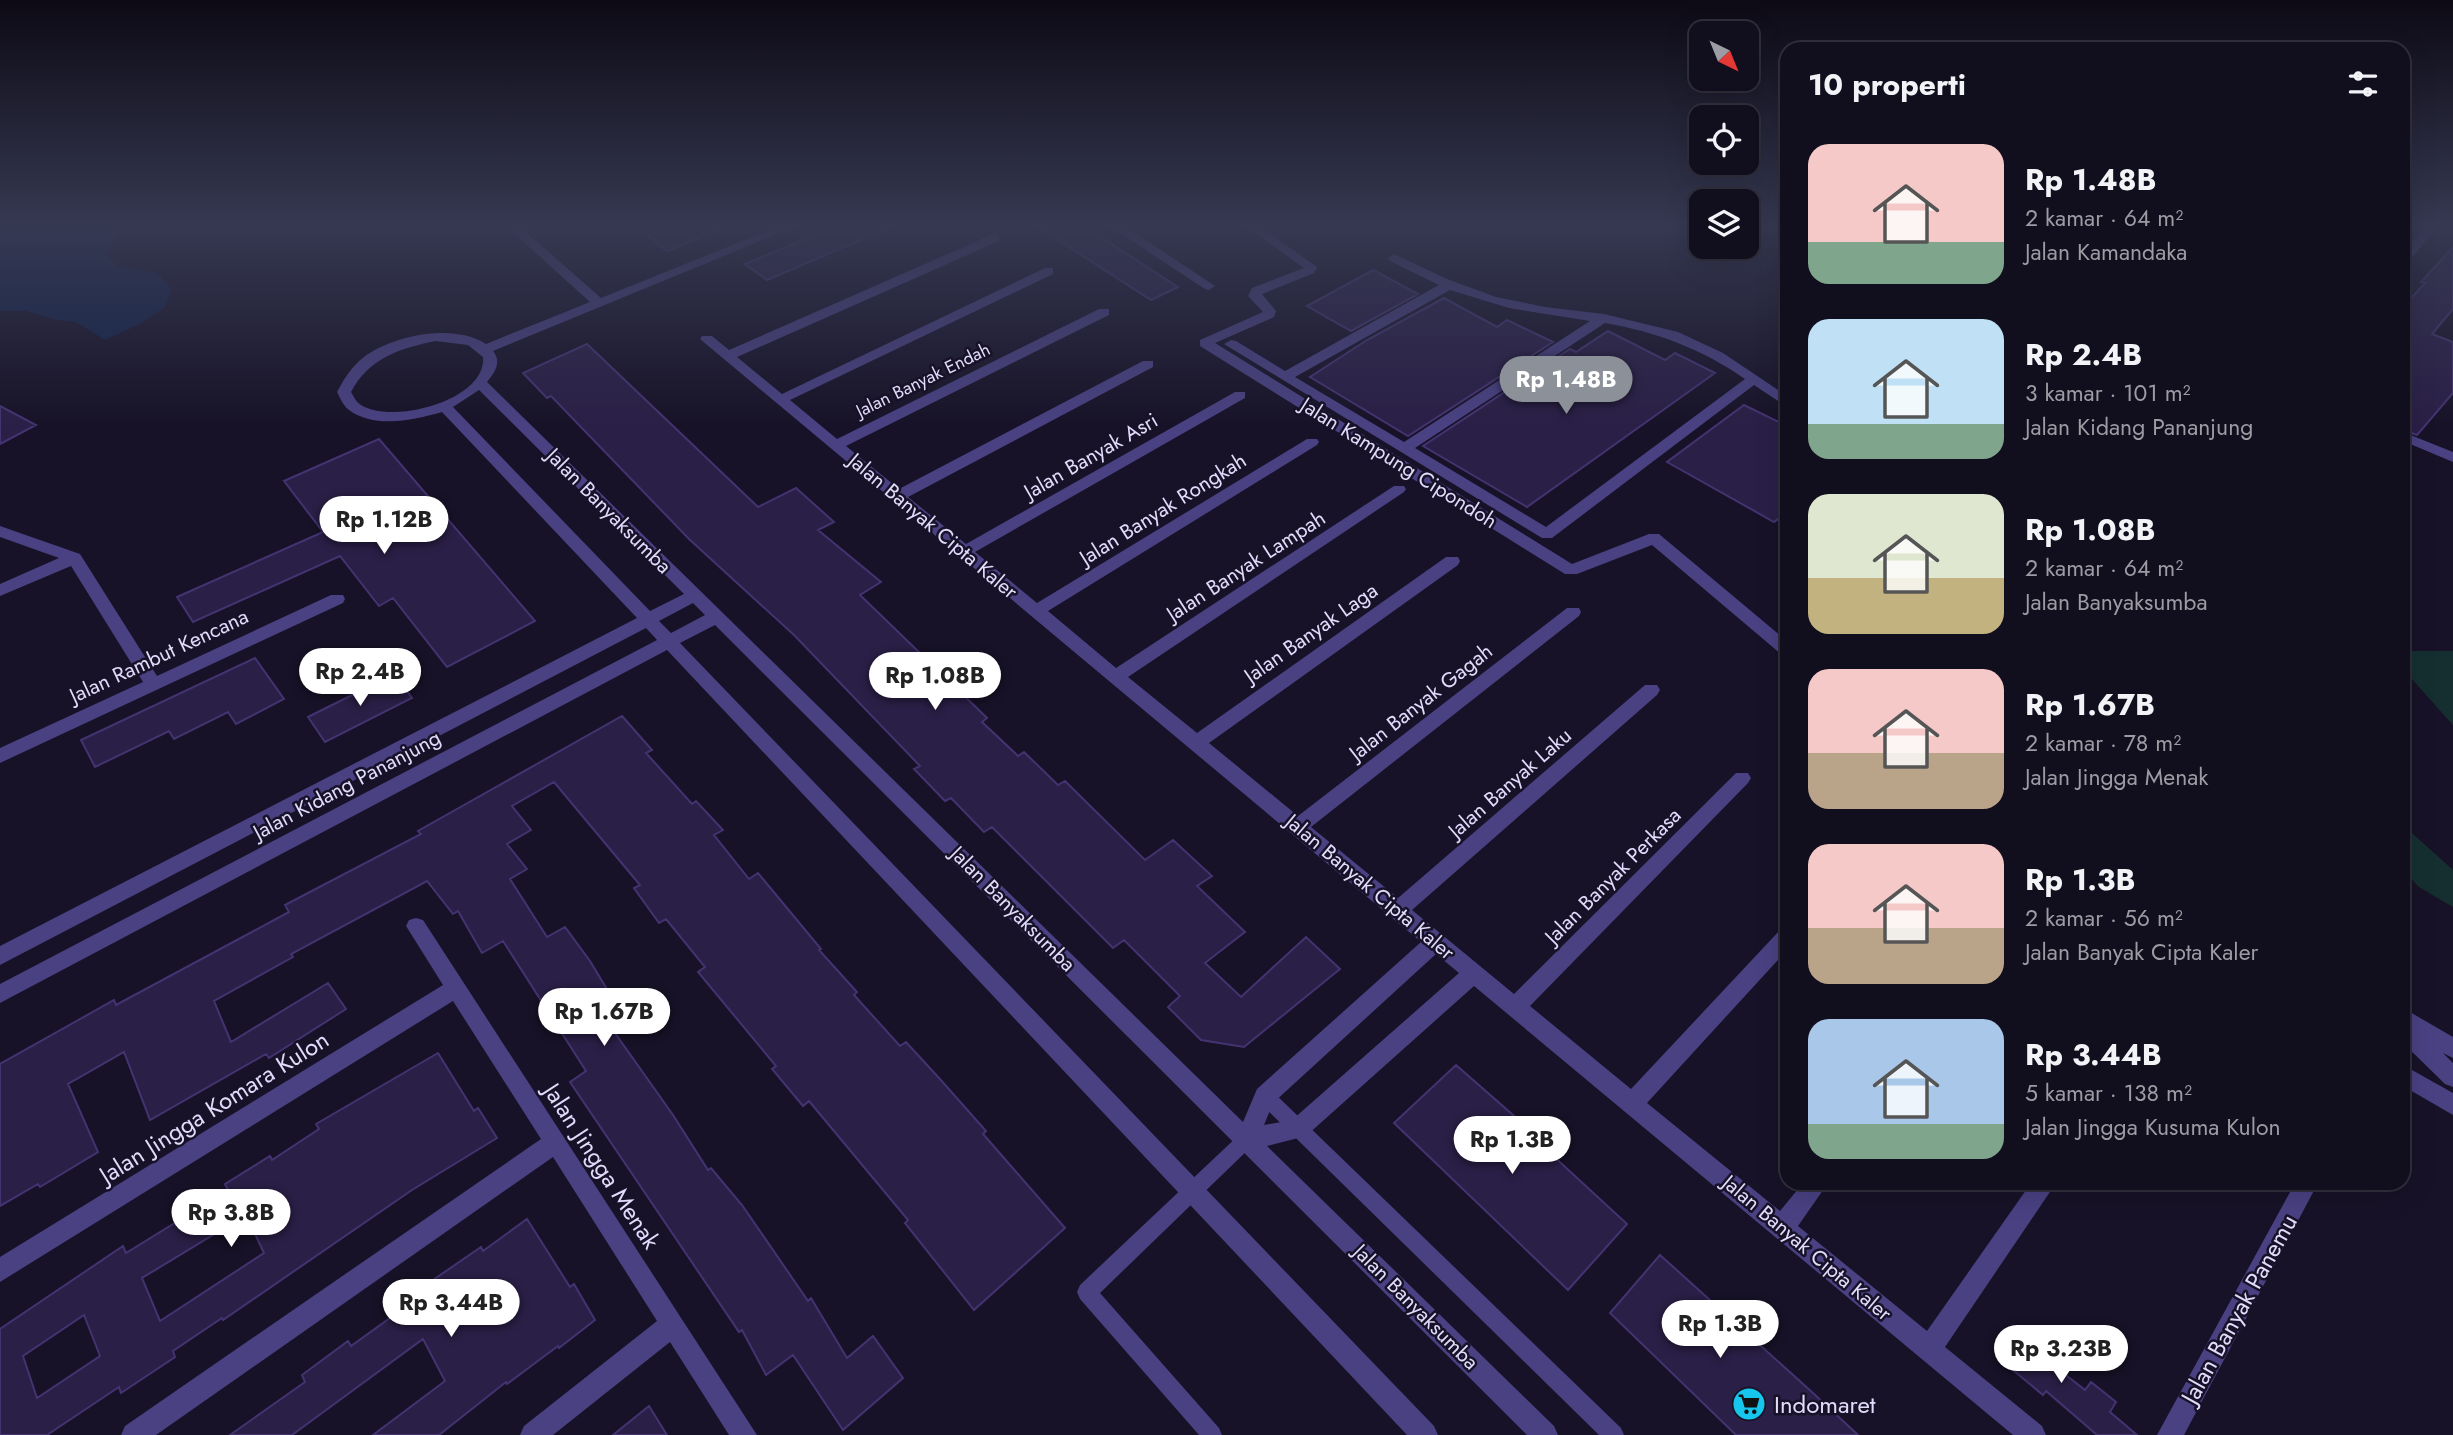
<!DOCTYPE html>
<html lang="id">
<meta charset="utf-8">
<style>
:root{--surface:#110e1d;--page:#1e1c2a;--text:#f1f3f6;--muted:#9c9ca4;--line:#302e3b;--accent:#8c9099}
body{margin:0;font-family:Jost,sans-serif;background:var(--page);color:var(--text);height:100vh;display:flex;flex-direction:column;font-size:26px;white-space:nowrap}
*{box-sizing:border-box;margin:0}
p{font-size:23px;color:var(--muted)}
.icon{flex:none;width:38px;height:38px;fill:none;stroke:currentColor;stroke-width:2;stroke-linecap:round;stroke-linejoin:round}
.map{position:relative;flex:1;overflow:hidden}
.panel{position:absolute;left:1780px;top:42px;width:630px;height:1148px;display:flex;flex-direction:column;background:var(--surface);border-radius:21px;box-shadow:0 7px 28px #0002,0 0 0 2px var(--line)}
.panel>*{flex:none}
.needle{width:46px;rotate:137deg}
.fabs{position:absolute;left:1689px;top:21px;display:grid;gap:14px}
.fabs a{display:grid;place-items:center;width:70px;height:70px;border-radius:14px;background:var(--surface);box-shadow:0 7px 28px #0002,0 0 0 2px var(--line);font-size:35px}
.price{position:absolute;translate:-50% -60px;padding:0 16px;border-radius:24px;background:#fff;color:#222;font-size:23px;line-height:46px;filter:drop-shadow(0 2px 4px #0008)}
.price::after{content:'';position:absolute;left:50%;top:42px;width:21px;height:16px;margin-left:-10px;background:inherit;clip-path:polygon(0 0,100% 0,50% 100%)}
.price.active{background:var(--accent);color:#fff}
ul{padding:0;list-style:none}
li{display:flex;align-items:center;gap:21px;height:175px;padding:0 28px}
li span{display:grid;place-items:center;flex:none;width:196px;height:140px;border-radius:21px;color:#555}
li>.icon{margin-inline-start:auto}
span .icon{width:84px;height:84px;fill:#fffc;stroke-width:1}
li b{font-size:30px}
h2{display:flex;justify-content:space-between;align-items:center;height:84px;padding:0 28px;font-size:30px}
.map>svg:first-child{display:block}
.green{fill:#152f30}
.water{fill:#112147}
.building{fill:#2a1f46;stroke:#443371;stroke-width:2;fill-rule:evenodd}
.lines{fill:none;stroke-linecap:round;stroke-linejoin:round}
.lane{fill:#494182;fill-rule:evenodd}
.street{fill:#494182;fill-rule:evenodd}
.labels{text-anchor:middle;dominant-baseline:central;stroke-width:5;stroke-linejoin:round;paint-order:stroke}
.far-street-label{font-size:18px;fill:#e1dbfc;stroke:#171227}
.street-label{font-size:21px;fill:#e1dbfc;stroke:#171227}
.near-street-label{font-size:24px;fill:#e1dbfc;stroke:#171227}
.near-poi-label{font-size:24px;fill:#e1dbfc;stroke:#171227;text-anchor:start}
</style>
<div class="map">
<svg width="2453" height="1435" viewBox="0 0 2453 1435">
<rect width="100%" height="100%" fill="#171227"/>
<path class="green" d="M2403,651H2453V725L2403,669Z
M2403,825L2453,870V907L2419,887L2403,870Z"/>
<path class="water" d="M0,225H116L119,228L107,254L116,266L157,273L171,289L165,307L140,324L105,340L76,322L56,320L26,311H0Z"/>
<path class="building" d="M674,225H728V226L667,251L648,236Z
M838,225H896L767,280L745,264Z
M1035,225H1082L1178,287L1151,300Z
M2453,247V309L2432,334L2453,342V393L2417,435L2403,430V307L2425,283L2421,282Z
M1373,270L1418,294L1351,331L1307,306Z
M1444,298L1497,327L1507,320L1553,342L1408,436L1310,377L1367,340Z
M1608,331L1665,360L1675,353L1715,373L1527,507L1423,446L1570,349L1576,352Z
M587,344L758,507L796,488L834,522L818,530L881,582L860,595L987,718L982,722L1018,756L1024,752L1058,785L1065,781L1145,860L1173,840L1212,876L1197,886L1245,932L1205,963L1241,997L1306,937L1340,969L1244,1047L1201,1040L1168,1007L1180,996L1124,940L1113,948L992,827L984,832L951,798L945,801L914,769L920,766L794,635L689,539L551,396L547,398L523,373Z
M1744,405L1787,426V512L1774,522L1667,462Z
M0,406L36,425L0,444Z
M379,439L535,621L447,667L393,598L379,606L340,556L193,622L177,597L323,532L284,481Z
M255,658L284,699L236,724L228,712L174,739L169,731L95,767L81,740Z
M394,674L412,698L325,742L308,717Z
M622,716L652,750L646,753L692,804L696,801L723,830L714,835L749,879L758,873L821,949L819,950L857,992L854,995L900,1046L906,1042L939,1078L986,1131L983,1134L1065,1228L974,1310L905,1223L908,1220L809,1101L803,1106L772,1069L776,1066L698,972L705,967L666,919L659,923L634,888L640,885L554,782L512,806L531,830L507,844L527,869L510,879L547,937L565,927L590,961L628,1024L615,1033L673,1115L708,1170L711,1168L742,1205L808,1301L811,1298L847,1358L873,1336L903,1378L843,1430L793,1355L766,1375L742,1330L739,1332L570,1082L586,1071L503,941L482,953L458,911L453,914L427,881L291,954L293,957L214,1001L231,1042L328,983L346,1009L269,1058L266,1054L150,1120L124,1052L68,1084L98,1152L40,1187L38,1184L0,1206V1064L114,1000L116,1005L289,912L285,905L421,834L418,831Z
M438,1053L474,1111L478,1108L497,1138L412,1190L223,1320L222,1318L173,1351L175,1357L121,1393L119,1387L47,1435H0V1329L123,1246L126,1253L228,1190L225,1184L270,1156L272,1160L319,1129L316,1124ZM246,1215L264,1253L160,1321L142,1278ZM84,1315L100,1356L37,1398L23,1356Z
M1456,1065L1553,1150L1550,1153L1627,1224L1568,1290L1394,1123Z
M527,1219L570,1287L574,1284L595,1320L559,1348L558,1346L507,1384L506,1382L439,1435H373L445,1381L423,1339L292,1435H230L305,1382L302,1375L348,1341L351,1346L401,1310L398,1304L481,1247L483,1251Z
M1660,1255L1813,1393L1858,1435H1736L1610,1313Z
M2023,1329L2056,1357L2052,1364L2085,1390L2091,1382L2116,1402L2110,1412L2137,1435H2097L2046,1391L2043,1395L1996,1356L2011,1333L2016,1337Z
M649,1406L667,1435H613Z"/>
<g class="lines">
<path class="lane" d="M1265,1088L1271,1090L1621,1428L1624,1435H1599L1259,1102L1256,1096L1259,1090Z
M1247,1130L1253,1133L1256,1139L1253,1145L1100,1293L1219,1428L1222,1435H1199L1080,1299L1077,1292L1080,1285L1241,1133Z"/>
<path class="street" d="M505,225H518L601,298L782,225H799L493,351C502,362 495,372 487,382L1243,1122L1257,1089L1421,942L962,558L956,557L955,552L700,339L702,336H712L729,350L991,235H999V241L737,357L782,394L1045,268H1053V274L790,400L837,439L1099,309H1109V315L846,446L899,489L1143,361H1153V367L908,497L966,544L1235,392H1245V398L975,552L1037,603L1307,439H1317L1319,442L1317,445L1048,611L1116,668L1394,486H1404L1406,489L1404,492L1128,677L1197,733L1446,557H1458L1460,561L1458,565L1209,743L1298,816L1567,608H1579L1581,612L1579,616L1311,827L1398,898L1645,685H1657L1660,690L1657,695L1412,910L1514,994L1736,773H1748L1751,778L1748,783L1530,1006L1631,1089L1780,930L1787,928V950L1647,1103L1780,1211L1803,1183H1828L1798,1226L1927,1331L2031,1183H2056L1945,1347L2042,1426L2046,1435H2013L1474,986L1306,1136L1267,1146L1554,1426L1558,1435H1527L715,625L680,643L1434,1426L1438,1435H1407L667,650L0,1003V984L657,640L646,628L0,965V946L637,618L442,412C414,420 375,429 349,410C344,407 340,398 337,392C344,379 352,366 364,357C394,335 453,323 486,344L590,302ZM436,341L468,345L483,357C487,400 392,425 361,405C356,402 354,397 351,392C369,358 400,348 436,341ZM479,390L684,594L650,611L453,407ZM693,603L705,615L671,633L659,621ZM1436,954L1459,973L1292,1120L1264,1125L1273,1103Z
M1108,225H1123L1215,286L1209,290L1205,289Z
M1244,225H1258L1317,267L1314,273L1262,294L1276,311L1274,317L1215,343L1572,564L1649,534H1659L1787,641V656L1781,654L1652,545L1577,574H1565L1200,346V340L1263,312L1248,296L1252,288L1304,268Z
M2426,225H2439L2407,264L2403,265V253Z
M1394,254L1447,279L1496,297L1545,307L1604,314L1678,332L1723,353L1787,396V407L1754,385L1552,538H1542L1224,344L1231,340L1236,341L1285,371L1439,285L1390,261L1388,258ZM1450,290L1509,308L1590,321L1404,442L1295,377ZM1605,323C1657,332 1702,349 1745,379L1546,527L1415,448Z
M2403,432L2453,452V462L2403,441Z
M0,526L80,554L157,676L331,595H343L345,599L343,603L0,763V748L143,682L71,566L0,596V584L59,558L0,537Z
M416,918L423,920L757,1435H729L670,1342L553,1435H520L524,1426L657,1321L553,1157L156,1435H121L125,1426L541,1139L453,1001L0,1282V1257L443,985L406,926L409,920Z
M2403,1008L2453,1037V1058L2443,1053L2453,1063V1087L2445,1084L2403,1043Z
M2403,1065L2453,1093V1115L2403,1086Z
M2295,1183H2318L2184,1435H2157Z"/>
</g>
<linearGradient id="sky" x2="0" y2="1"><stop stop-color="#0d0a15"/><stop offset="0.53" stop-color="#363952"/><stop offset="1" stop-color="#363952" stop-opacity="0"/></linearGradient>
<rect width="2453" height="426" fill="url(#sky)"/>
<defs>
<symbol id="supermarket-disc" viewBox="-11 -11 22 22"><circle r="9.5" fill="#16c6ed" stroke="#171227"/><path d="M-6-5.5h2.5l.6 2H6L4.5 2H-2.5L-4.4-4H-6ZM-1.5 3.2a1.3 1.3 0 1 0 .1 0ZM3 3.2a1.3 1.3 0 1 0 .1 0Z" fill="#111"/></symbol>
</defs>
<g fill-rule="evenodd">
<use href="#supermarket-disc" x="1730" y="1385" width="38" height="38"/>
</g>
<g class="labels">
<g class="far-street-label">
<text transform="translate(923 380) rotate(-26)">Jalan Banyak Endah</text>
</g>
<g class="street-label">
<text transform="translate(1091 456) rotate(-30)">Jalan Banyak Asri</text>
<text transform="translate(1399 463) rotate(32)">Jalan Kampung Cipondoh</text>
<text transform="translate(1163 509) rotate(-32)">Jalan Banyak Rongkah</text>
<text transform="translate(609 511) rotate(45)">Jalan Banyaksumba</text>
<text transform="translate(933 526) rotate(40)">Jalan Banyak Cipta Kaler</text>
<text transform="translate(1246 566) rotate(-33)">Jalan Banyak Lampah</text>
<text transform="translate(1311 633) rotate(-35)">Jalan Banyak Laga</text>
<text transform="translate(159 656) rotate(-25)">Jalan Rambut Kencana</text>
<text transform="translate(1421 702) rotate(-38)">Jalan Banyak Gagah</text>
<text transform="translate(1510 783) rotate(-41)">Jalan Banyak Laku</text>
<text transform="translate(347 785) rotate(-28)">Jalan Kidang Pananjung</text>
<text transform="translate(1613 876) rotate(-45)">Jalan Banyak Perkasa</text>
<text transform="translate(1370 887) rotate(40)">Jalan Banyak Cipta Kaler</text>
<text transform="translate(1013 909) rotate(45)">Jalan Banyaksumba</text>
<text transform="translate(1807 1248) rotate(40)">Jalan Banyak Cipta Kaler</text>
<text transform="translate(1416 1307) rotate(45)">Jalan Banyaksumba</text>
</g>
<g class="near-street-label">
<text transform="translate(214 1107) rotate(-32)">Jalan Jingga Komara Kulon</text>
<text transform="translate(602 1166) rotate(57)">Jalan Jingga Menak</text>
<text transform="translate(2239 1309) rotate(-61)">Jalan Banyak Panemu</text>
</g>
<g class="near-poi-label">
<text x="1774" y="1404">Indomaret</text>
</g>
</g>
</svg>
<div class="fabs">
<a><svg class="needle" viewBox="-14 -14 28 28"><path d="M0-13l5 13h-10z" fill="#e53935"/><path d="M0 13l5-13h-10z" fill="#9c9ca4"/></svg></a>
<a><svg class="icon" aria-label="locate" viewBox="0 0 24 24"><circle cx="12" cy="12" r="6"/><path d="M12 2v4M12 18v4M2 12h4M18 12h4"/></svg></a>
<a><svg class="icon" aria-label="layers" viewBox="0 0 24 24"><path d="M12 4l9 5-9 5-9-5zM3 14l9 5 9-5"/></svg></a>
</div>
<b class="price active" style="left:1566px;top:416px">Rp 1.48B</b>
<b class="price" style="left:384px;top:556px">Rp 1.12B</b>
<b class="price" style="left:360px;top:708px">Rp 2.4B</b>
<b class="price" style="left:935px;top:712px">Rp 1.08B</b>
<b class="price" style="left:604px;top:1048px">Rp 1.67B</b>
<b class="price" style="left:1512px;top:1176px">Rp 1.3B</b>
<b class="price" style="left:231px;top:1249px">Rp 3.8B</b>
<b class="price" style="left:451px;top:1339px">Rp 3.44B</b>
<b class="price" style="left:1720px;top:1360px">Rp 1.3B</b>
<b class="price" style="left:2061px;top:1385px">Rp 3.23B</b>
<section class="panel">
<h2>10 properti<svg class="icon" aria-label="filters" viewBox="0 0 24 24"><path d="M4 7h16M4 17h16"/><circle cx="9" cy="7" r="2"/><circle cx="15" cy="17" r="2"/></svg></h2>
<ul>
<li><span style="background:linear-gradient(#f6c9c9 70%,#7fa58c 0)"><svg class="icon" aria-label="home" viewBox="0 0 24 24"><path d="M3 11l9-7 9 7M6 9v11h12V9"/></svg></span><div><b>Rp 1.48B</b><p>2 kamar · 64 m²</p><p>Jalan Kamandaka</p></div></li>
<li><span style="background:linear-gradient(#bfe0f5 75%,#7fa58c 0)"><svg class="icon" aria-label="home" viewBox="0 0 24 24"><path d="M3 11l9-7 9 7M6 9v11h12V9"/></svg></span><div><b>Rp 2.4B</b><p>3 kamar · 101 m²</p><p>Jalan Kidang Pananjung</p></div></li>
<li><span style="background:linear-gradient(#dfe7d0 60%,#c2b280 0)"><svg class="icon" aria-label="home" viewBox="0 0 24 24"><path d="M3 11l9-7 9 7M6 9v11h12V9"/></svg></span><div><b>Rp 1.08B</b><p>2 kamar · 64 m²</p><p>Jalan Banyaksumba</p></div></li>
<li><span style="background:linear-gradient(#f6c9c9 60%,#b9a48a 0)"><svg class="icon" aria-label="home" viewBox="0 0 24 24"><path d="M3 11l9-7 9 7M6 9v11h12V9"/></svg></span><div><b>Rp 1.67B</b><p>2 kamar · 78 m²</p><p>Jalan Jingga Menak</p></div></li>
<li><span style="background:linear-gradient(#f6c9c9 60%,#b9a48a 0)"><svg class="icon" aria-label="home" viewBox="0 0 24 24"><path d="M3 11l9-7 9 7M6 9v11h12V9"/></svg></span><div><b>Rp 1.3B</b><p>2 kamar · 56 m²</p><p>Jalan Banyak Cipta Kaler</p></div></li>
<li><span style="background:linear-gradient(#a9c7e8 75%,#7fa58c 0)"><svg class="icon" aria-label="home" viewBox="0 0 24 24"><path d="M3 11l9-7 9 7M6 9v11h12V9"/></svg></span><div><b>Rp 3.44B</b><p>5 kamar · 138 m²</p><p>Jalan Jingga Kusuma Kulon</p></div></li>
</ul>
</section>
</div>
